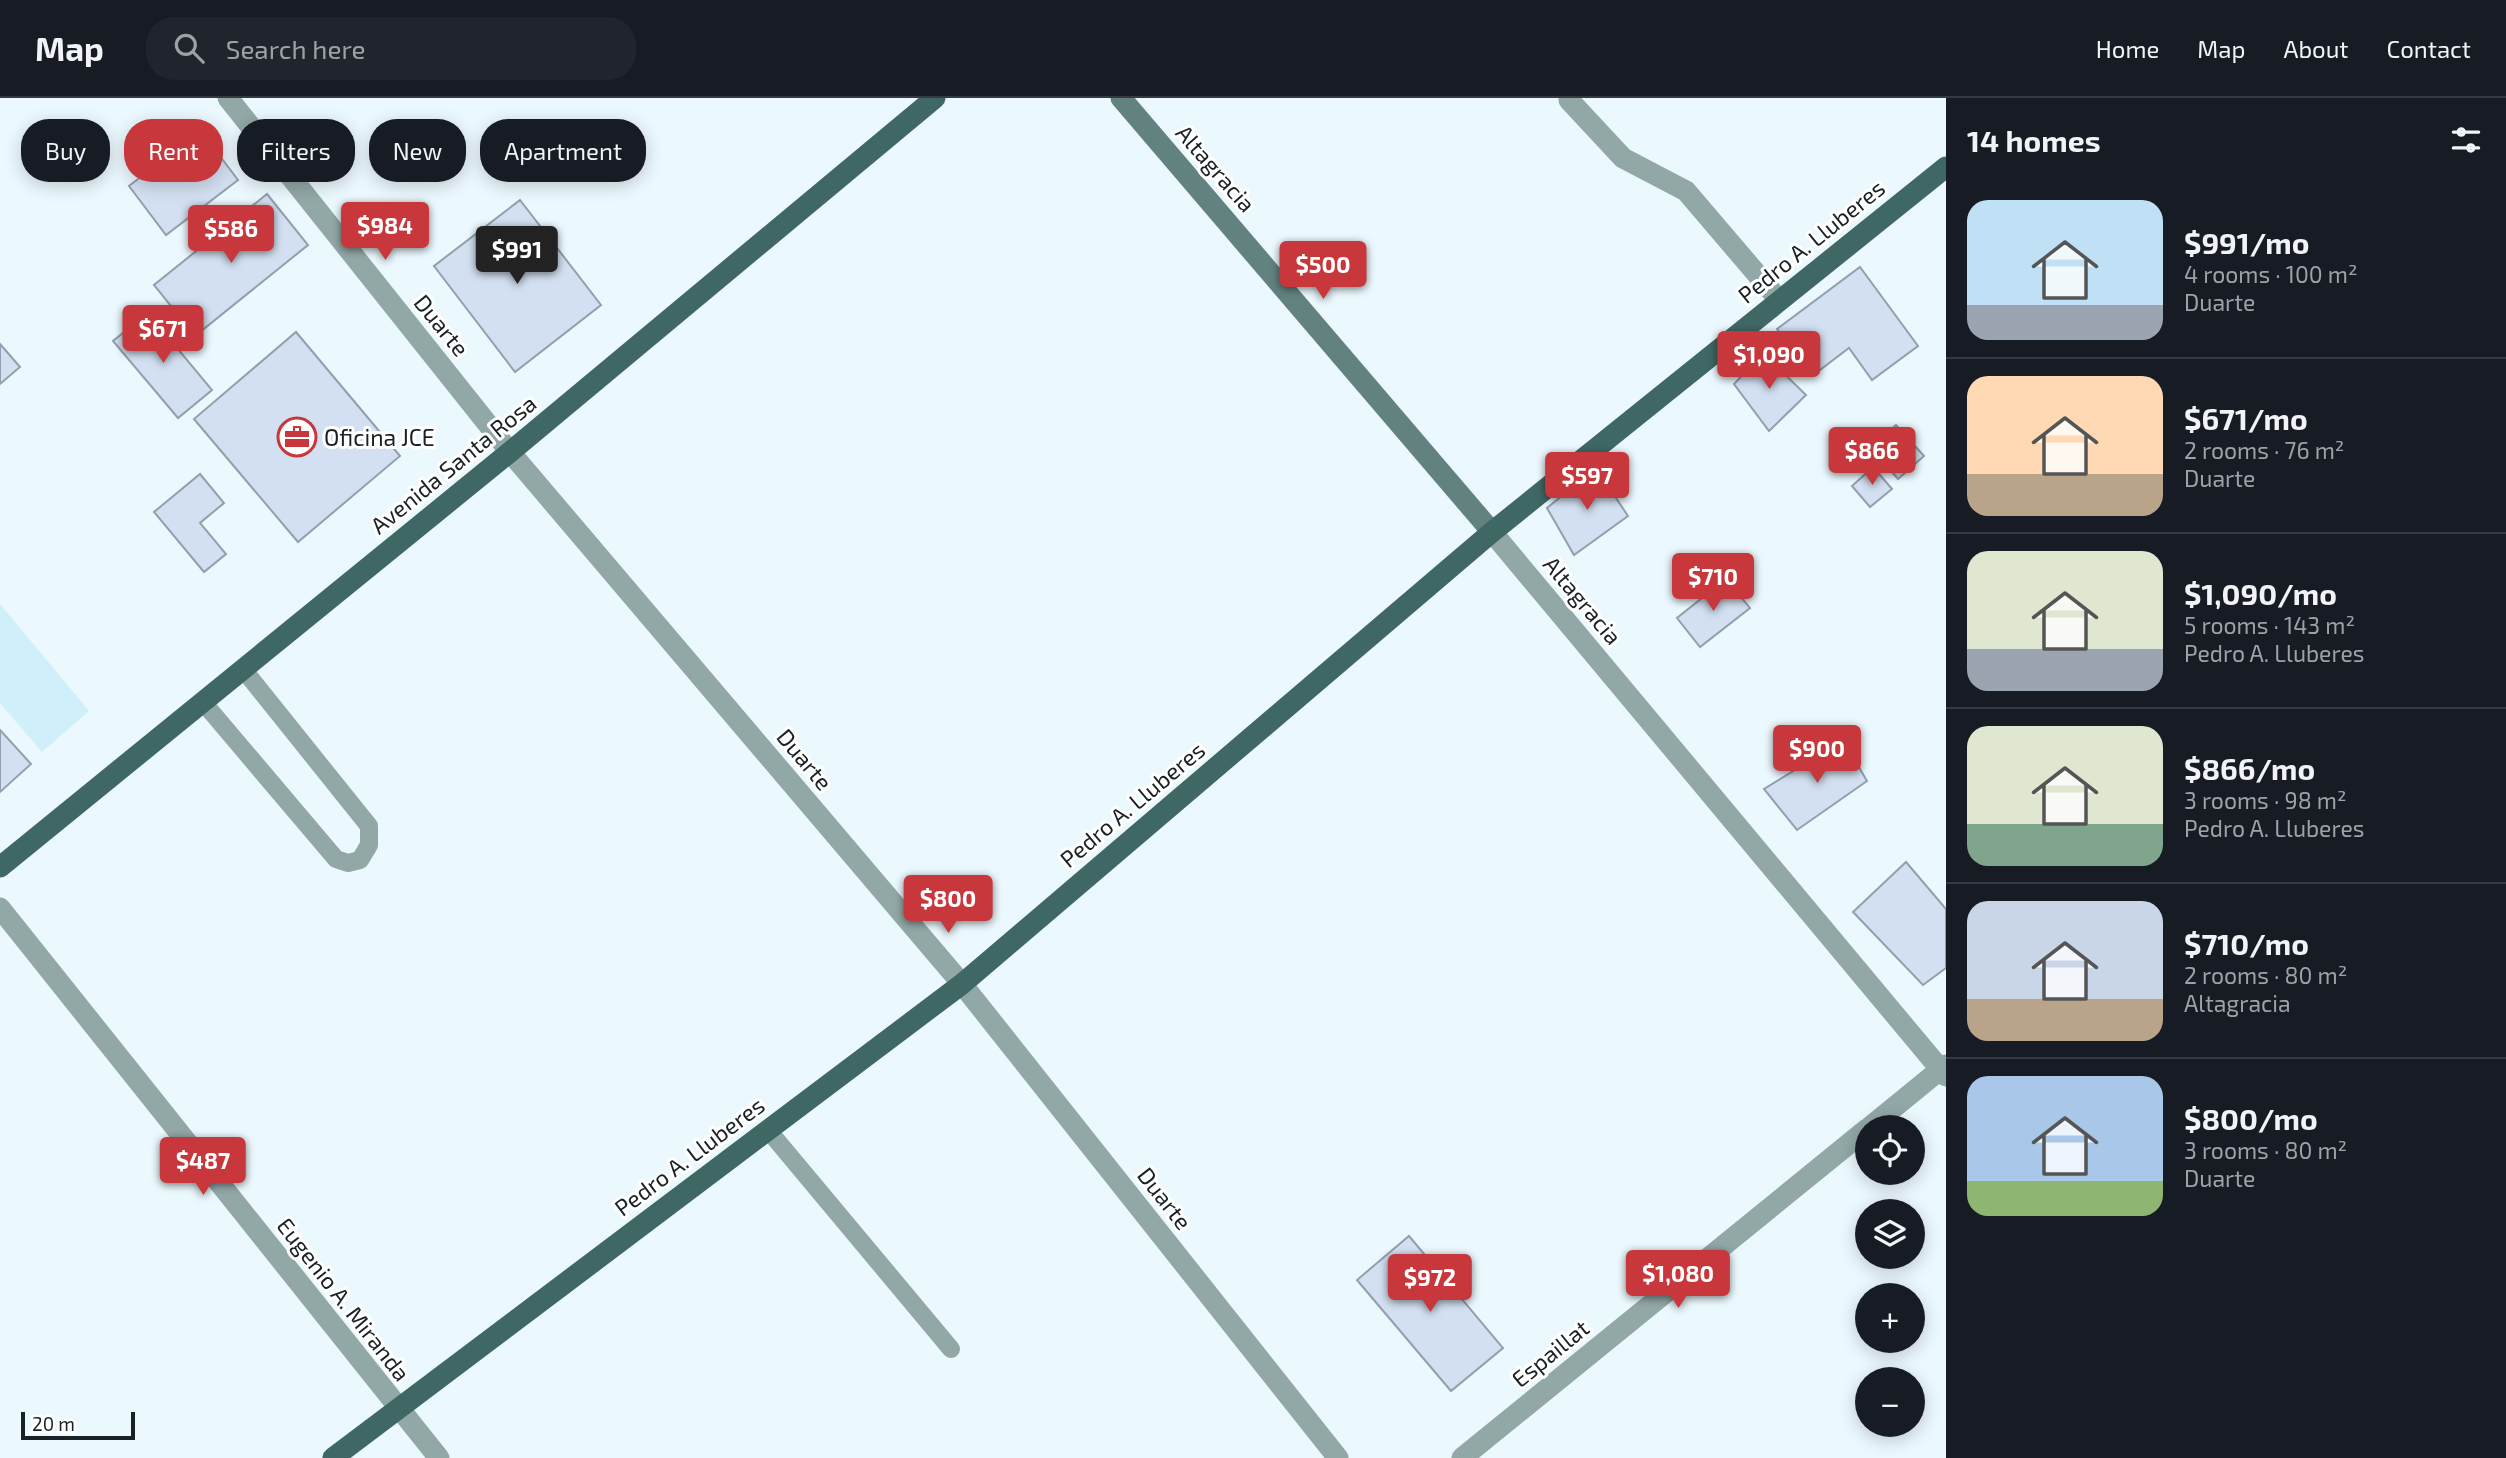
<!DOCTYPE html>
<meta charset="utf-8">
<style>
:root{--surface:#171b24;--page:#20242c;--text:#f1f3f6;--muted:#9ea1a6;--line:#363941;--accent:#c7373b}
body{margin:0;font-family:"Exo 2",sans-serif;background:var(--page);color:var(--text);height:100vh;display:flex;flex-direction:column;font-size:26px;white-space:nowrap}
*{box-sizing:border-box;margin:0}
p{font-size:23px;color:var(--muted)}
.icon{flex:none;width:38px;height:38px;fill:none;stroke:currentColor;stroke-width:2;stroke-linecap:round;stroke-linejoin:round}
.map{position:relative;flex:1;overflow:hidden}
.sheet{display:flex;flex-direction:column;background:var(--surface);width:560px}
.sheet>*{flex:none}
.guide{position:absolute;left:21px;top:21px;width:665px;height:63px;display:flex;gap:14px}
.fabs{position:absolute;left:1855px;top:1017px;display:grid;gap:14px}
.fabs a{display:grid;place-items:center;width:70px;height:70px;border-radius:50%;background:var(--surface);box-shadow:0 4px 18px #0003;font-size:35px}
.scale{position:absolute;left:21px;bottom:18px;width:114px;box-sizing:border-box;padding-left:7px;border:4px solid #192124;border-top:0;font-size:19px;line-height:24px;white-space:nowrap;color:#192124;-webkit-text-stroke:5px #fff;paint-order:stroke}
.price{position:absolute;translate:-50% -60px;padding:0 16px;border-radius:7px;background:var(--accent);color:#fff;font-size:23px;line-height:46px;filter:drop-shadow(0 2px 4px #0008)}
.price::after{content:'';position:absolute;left:50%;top:42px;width:21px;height:16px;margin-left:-10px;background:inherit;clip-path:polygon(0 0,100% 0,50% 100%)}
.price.active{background:#222;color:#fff}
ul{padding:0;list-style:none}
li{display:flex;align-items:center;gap:21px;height:175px;padding:0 21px}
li+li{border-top:2px solid var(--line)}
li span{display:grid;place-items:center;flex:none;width:196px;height:140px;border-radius:21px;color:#555}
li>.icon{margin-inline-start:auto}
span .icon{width:84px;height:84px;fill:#fffc;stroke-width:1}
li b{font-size:30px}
h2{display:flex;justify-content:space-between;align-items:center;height:84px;padding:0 21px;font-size:30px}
.pill{padding:0 24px;border-radius:28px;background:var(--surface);box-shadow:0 4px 18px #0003;font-size:24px;line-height:63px}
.pill.active{background:var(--accent);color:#fff}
header{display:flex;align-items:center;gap:42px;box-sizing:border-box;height:98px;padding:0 35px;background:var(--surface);border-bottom:2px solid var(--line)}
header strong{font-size:33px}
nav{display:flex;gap:38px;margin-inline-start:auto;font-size:24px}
.search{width:490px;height:63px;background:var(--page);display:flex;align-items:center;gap:18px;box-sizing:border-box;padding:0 24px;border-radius:28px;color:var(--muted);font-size:26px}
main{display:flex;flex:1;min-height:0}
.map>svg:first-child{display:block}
.built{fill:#cfeffb}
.building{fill:#d3e0f1;stroke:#929fae;stroke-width:2}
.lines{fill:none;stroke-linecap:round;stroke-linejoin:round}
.lane{stroke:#92a8a6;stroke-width:18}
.street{stroke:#92a8a6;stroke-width:21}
.secondary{stroke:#628280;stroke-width:21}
.primary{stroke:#3f6865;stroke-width:21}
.labels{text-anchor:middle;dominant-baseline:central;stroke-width:6;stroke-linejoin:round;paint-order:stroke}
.street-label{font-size:23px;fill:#192124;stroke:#fff}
.poi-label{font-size:23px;fill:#192124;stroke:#fff;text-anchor:start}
</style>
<header>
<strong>Map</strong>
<div class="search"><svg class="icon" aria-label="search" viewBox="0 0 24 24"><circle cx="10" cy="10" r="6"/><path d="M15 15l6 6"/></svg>Search here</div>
<nav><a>Home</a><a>Map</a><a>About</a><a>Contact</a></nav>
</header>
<main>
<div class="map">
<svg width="1946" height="1360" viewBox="0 0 1946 1360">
<rect width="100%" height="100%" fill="#ebf8fd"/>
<path class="built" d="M0,506L89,613L42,654L0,605Z"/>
<path class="building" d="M201,33L238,82L166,137L129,88Z
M267,96L308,147L195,238L154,187Z
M520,102L601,207L515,274L434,168Z
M1860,169L1918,248L1872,282L1849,250L1812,278L1777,231Z
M148,215L212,292L178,320L113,243Z
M296,234L400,358L298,444L194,321Z
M0,246L20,269L0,286Z
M1763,255L1806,297L1769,333L1734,286Z
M1896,327L1924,358L1898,381L1880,360L1890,351L1881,340Z
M1873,369L1892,391L1870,409L1852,388Z
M1596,370L1628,418L1574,457L1547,410Z
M200,376L224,405L200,425L226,456L204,474L154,414Z
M1726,481L1750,510L1700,549L1677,520Z
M0,632L31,666L0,694Z
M1843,642L1867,683L1797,732L1764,691Z
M1906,764L1946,811V870L1923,887L1853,814Z
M1409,1138L1503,1250L1451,1293L1357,1182Z"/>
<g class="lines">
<path class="lane" d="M203,604L336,761L348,765L360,762L369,747V728L243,571
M768,1032L951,1251"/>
<path class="street" d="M228,0L510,354L962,886L1338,1360
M1569,2L1623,60L1686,93L1779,202
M1492,434L1946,978
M0,810L439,1360
M1870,1029L1946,967
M1462,1360L1867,1031"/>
<path class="secondary" d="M1121,0L1492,434"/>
<path class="primary" d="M0,769L510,354L935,0
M333,1360L962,886L1492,434L1946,69"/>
</g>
<defs>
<symbol id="office-ring" viewBox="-11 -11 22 22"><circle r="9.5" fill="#fff" stroke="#c7373b" stroke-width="1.5"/><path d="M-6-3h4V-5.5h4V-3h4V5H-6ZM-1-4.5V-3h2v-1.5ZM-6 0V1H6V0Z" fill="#c7373b"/></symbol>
</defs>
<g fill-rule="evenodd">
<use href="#office-ring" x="275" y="317" width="44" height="44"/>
</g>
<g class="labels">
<g class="street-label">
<text transform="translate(1216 70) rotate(49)">Altagracia</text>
<text transform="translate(1811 143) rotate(-39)">Pedro A. Lluberes</text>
<text transform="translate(442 227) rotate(51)">Duarte</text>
<text transform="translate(453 366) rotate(-39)">Avenida Santa Rosa</text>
<text transform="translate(1583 502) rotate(50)">Altagracia</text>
<text transform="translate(805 661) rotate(50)">Duarte</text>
<text transform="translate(1132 706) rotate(-40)">Pedro A. Lluberes</text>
<text transform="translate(689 1058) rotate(-37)">Pedro A. Lluberes</text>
<text transform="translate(1165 1100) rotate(52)">Duarte</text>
<text transform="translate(344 1201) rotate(52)">Eugenio A. Miranda</text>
<text transform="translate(1550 1255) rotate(-39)">Espaillat</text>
</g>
<g class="poi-label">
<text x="324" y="339">Oficina JCE</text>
</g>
</g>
</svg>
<div class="fabs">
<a><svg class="icon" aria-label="locate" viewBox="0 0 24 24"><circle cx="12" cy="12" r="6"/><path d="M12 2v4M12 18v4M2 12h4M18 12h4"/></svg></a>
<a><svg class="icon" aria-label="layers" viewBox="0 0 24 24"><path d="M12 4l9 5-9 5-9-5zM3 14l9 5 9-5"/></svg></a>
<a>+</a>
<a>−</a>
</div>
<div class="scale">20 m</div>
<b class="price" style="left:385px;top:164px">$984</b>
<b class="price" style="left:231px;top:167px">$586</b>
<b class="price active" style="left:517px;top:188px">$991</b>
<b class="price" style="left:1323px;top:203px">$500</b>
<b class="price" style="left:163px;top:267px">$671</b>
<b class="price" style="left:1769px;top:293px">$1,090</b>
<b class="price" style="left:1872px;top:389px">$866</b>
<b class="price" style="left:1587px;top:414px">$597</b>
<b class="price" style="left:1713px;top:515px">$710</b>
<b class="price" style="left:1817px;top:687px">$900</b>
<b class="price" style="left:948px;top:837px">$800</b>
<b class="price" style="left:203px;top:1099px">$487</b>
<b class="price" style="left:1678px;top:1212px">$1,080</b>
<b class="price" style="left:1430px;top:1216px">$972</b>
<div class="guide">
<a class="pill">Buy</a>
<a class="pill active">Rent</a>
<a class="pill">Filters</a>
<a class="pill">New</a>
<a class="pill">Apartment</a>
</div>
</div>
<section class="sheet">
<h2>14 homes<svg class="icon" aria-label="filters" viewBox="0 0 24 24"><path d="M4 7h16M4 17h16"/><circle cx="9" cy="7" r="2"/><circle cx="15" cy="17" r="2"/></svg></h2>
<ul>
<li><span style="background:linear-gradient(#bfe0f5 75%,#9aa5b1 0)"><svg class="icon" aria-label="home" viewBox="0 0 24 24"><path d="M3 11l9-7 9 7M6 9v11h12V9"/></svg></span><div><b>$991/mo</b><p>4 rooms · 100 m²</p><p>Duarte</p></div></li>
<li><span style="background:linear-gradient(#ffd9b3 70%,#b9a48a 0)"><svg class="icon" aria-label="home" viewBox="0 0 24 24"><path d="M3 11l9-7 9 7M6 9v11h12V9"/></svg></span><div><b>$671/mo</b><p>2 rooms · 76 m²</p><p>Duarte</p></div></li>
<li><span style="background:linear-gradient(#dfe7d0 70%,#9aa5b1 0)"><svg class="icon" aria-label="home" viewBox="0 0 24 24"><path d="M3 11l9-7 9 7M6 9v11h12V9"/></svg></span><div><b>$1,090/mo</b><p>5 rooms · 143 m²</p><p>Pedro A. Lluberes</p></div></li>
<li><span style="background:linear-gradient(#dfe7d0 70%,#7fa58c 0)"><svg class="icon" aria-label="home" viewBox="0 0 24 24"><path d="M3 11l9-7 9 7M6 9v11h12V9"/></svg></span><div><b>$866/mo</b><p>3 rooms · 98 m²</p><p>Pedro A. Lluberes</p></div></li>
<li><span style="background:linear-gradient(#c9d6e8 70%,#b9a48a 0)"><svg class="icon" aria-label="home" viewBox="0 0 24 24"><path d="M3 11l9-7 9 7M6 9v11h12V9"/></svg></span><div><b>$710/mo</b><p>2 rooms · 80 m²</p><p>Altagracia</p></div></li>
<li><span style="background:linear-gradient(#a9c7e8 75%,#8fb573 0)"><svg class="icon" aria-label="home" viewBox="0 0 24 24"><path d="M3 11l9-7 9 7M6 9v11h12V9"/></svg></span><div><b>$800/mo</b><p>3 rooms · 80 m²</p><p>Duarte</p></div></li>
</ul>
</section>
</main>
